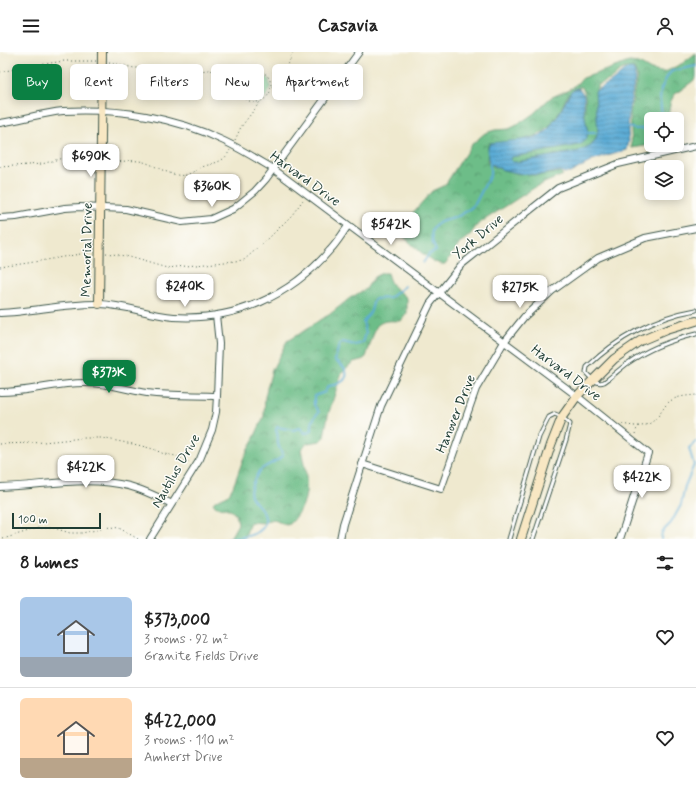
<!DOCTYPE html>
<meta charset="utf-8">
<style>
:root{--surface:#fff;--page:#f2f2f2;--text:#222;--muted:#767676;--line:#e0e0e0;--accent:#0b8043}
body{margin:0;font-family:Mynerve,sans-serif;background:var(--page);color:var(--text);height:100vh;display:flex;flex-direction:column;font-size:15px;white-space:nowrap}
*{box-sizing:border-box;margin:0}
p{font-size:13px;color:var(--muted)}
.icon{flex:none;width:22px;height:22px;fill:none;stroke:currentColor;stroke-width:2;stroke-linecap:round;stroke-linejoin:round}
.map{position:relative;height:487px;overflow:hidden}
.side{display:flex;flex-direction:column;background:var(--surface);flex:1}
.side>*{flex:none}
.hud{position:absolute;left:12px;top:12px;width:400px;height:36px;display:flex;gap:8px}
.controls{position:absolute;left:644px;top:60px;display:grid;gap:8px}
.controls a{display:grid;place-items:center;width:40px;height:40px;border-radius:6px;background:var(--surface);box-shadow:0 2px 10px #0003;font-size:20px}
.scale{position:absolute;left:12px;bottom:10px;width:89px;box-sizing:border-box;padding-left:4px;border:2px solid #1f3d34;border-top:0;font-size:11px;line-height:14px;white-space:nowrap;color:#1f3d34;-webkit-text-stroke:3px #fdfcf7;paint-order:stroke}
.price{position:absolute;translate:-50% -34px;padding:0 9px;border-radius:8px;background:#fff;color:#222;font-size:13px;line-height:26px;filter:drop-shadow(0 1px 2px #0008)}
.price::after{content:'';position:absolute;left:50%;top:24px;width:12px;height:9px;margin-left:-6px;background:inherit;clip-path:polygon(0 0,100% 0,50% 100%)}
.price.active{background:var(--accent);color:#fff}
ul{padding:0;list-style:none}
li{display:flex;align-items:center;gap:12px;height:100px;padding:0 20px}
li+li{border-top:1px solid var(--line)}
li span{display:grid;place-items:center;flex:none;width:112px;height:80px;border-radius:6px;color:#555}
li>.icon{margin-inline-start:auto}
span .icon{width:48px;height:48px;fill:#fffc;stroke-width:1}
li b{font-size:17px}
h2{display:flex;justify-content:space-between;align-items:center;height:48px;padding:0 20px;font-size:17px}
.pill{padding:0 14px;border-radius:6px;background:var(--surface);box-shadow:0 2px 10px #0003;font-size:14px;line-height:36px}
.pill.active{background:var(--accent);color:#fff}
header{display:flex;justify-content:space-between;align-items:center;height:52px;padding:0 20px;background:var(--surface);font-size:18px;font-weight:700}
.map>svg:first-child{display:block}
.grass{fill:url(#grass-tufts);stroke:#538e6b}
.forest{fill:url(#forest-crowns);stroke:#467d5e}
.water{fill:url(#water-rules);stroke:#3e7485}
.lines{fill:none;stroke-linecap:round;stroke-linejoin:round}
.stream{stroke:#5cacd6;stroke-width:2}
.lane-casing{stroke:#3e574b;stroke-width:5}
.street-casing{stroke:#3e574b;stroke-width:8}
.secondary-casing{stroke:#3e574b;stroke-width:10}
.path{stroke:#3e574b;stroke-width:1;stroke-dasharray:1 3;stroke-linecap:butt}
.lane{stroke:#fff;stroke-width:3}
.street{stroke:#fff;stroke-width:6}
.secondary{stroke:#f8e7c3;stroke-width:8}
.labels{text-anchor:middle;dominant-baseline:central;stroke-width:3;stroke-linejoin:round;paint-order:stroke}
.street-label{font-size:14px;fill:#1f3d34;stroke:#fdfcf7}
</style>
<header><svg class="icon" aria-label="menu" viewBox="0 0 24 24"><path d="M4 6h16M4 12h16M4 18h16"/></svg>Casavia<svg class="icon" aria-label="person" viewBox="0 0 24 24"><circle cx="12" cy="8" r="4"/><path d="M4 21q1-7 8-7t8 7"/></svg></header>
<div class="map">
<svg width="696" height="487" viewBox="0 0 696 487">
<defs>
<pattern id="grass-tufts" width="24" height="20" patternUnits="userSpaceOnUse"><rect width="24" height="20" fill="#87dea2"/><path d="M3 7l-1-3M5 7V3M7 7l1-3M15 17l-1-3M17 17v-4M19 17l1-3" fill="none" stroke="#74bf8c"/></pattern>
<pattern id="forest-crowns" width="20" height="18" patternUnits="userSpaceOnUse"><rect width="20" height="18" fill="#6dbd88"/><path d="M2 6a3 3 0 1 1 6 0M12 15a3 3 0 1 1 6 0" fill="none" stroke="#599b70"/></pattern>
<pattern id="water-rules" width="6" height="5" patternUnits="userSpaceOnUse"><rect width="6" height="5" fill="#5cacd6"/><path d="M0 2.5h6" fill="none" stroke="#4b8dae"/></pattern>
</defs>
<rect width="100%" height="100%" fill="#fdfcf7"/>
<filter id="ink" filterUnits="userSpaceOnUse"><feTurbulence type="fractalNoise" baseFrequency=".025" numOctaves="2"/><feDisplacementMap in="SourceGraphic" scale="8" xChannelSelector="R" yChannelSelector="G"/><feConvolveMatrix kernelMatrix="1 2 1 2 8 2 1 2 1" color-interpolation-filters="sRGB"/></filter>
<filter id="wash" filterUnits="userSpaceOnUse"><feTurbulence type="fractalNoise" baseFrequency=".012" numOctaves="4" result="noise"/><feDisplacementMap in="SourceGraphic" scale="16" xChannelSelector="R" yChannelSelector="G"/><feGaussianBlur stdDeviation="0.9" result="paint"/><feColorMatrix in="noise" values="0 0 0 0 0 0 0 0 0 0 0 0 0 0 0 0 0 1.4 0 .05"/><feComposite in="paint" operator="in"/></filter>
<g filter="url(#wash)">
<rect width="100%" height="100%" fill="#efe9cf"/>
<path class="grass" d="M240 34a15 15 0 1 1 30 0a15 15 0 1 1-30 0Z"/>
<path class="forest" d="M696,1V25L693,29L674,43L670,51L669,65L670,67H651V93L632,96L630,61L637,24L634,16H625L621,18L611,27L598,33L596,37L598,79C596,88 593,93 585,98L517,110H512L510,106L511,105L579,93L588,82C587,75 584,66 585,58C585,51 587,42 582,35H578C565,42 566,48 560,59C557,65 553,70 549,75C538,88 506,91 489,91L488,96L487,110C491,114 495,115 501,117C522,124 538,125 560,120L563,123L537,134L478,172L469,184L461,190L445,212C433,214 413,193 404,185L403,181L405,172L410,164L432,139L445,133L471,93L485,81L495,78L509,77L517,73L533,62L550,46L572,36L583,26L592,23L629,10L639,11L651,18L660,20H665L683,11Z
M382,221H387C391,237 397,236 407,246V261L401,269C392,269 382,267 376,275L366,305L362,308L353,310L342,320L328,363L324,385L321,389L307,391L301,397C307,427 313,448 290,472L286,473L272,467L264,471L250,470L244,487H232L231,484L238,472C238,459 227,455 216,455L213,451L216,448L228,443L233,435L244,405L255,384L264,364L265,345L267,336L272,318L287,289L310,275L321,267L329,263L350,246L366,237L374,225Z"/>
<path class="water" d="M630,16L633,17L635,21V26L629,58L628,80L629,89L627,98L592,109L570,121H565L559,119L540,123L523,122L503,118L489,111L487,98L490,91L521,88L540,84L548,78L553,70L557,66L571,39L575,37L579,36L584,43V59L588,82L584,90L579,93L511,105L510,106L512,110H517L580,99L591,94L595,89L598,81L595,39C601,34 607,33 612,29C619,24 622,19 630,16Z"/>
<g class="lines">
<path class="stream" d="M661,67L662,63L660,48L661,37L668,23L672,19L696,14
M626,75L636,77L651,76
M587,81H598
M423,211L429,202L436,199C432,190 427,177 439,171C443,168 449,168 454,166C461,163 470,157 475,152L490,123V110
M228,487C241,486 272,483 264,462C261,453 247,447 251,436C251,433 258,421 259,419C264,414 276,410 283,404C282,399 278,396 278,391C277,385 279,384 276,378L277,375L293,378L300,376L305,381L310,380L312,378C311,370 313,365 319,360L314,353V344L325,340L328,334C337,333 351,329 345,317C343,313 338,310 335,308L339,293L343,290L355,293L363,291L366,281L363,270L371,259L374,247L390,246L405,234
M661,487L662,480L671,471L681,453L685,434L694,413L689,396L696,390"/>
</g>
</g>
<g filter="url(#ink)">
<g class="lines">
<defs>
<path id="lane" d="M696,258C655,265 617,286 587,315L586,321C591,326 596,333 604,330C608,328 622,315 628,311C649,296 671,288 696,282
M509,487L539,385L549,365L555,362L562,365L570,372L566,388L533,487"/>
<path id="street" d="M0,71C21,68 42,61 63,59C118,56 175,65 224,89C241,97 257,107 272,116L577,344L648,401L620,487
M0,166L16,165L65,156L80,155L126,157L182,170L211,167L233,157L255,139L266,127L359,0
M0,261C33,260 66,251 100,252C125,253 149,263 174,265C235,269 291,244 330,198C337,191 342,182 348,174
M0,340C30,340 58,330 88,331C108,331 127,338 147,341C171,344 194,343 217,344
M362,412L441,437L476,337L504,290L524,265L552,239L598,206L645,186L696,176
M0,435C43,434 86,423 129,434C144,438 158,445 172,452
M150,487L200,407L212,378L216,360L217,344L219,292L216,263
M340,487L343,472L381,354L430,252L461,213L558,136L618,112L696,94"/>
<path id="secondary" d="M99,252L102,0
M521,487L551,393L562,365L577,344L614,307L640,289L666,278L696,269"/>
</defs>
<use href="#lane" class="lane-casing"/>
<use href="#street" class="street-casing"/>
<use href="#secondary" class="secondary-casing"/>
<path class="path" d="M109,10L134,16H165L185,21L207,18L245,22
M239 34a16 16 0 1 1 32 0a16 16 0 1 1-32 0Z
M0,20L25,15L64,9H96
M272,35L289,11L293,0
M235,88L241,75L260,50
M108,111C118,110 129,108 139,109C154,111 170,126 186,123C193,121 198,116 205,114C217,110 224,110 230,98
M0,115L42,112L66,105L94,110
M106,201L125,204L167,216L244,208L267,188L292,163L303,148
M0,215L28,211L92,200
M622,372C638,375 648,377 659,363C662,359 665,353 669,350C676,344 687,344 696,343
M635,382L637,376
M0,392L33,391L84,386H101L138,393L153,397L164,402L176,404L190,411
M3,487L38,476H54L70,481H82L110,475L119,476L138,487"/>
<use href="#lane" class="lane"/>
<use href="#street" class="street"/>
<use href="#secondary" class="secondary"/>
</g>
</g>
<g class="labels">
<g class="street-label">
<text transform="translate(305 127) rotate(36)">Harvard Drive</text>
<text transform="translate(478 185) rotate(-40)">York Drive</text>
<text transform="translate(87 198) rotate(-89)">Memorial Drive</text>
<text transform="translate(566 321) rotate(37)">Harvard Drive</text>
<text transform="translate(456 362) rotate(-68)">Hanover Drive</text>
<text transform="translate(176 419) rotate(-60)">Nautilus Drive</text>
</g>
</g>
</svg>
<div class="controls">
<a><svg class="icon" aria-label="locate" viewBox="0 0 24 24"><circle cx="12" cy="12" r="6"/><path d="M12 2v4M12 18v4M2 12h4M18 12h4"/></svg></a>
<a><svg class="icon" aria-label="layers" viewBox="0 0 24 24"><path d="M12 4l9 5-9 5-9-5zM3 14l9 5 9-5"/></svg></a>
</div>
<div class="scale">100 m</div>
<b class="price" style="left:91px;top:126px">$690K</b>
<b class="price" style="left:212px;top:156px">$360K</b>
<b class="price" style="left:391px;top:194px">$542K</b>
<b class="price" style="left:185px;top:256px">$240K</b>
<b class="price" style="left:520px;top:257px">$275K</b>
<b class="price active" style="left:109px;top:342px">$373K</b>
<b class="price" style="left:86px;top:437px">$422K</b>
<b class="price" style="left:642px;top:447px">$422K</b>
<div class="hud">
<a class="pill active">Buy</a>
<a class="pill">Rent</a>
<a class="pill">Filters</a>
<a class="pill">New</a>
<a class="pill">Apartment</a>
</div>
</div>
<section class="side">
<h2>8 homes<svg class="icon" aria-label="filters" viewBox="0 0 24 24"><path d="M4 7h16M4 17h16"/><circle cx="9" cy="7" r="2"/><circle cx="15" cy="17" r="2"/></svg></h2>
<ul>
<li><span style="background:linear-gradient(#a9c7e8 75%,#9aa5b1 0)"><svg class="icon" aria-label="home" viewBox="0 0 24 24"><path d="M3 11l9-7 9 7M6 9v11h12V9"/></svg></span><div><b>$373,000</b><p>3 rooms · 92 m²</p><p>Granite Fields Drive</p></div><svg class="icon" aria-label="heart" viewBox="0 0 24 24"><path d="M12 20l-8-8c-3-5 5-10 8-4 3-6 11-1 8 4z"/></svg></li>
<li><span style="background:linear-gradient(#ffd9b3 75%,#b9a48a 0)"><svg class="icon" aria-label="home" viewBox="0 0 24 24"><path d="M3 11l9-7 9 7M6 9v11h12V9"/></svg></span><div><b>$422,000</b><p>3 rooms · 110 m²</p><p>Amherst Drive</p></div><svg class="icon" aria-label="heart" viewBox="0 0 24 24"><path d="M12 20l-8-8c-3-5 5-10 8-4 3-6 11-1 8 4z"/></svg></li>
</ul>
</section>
